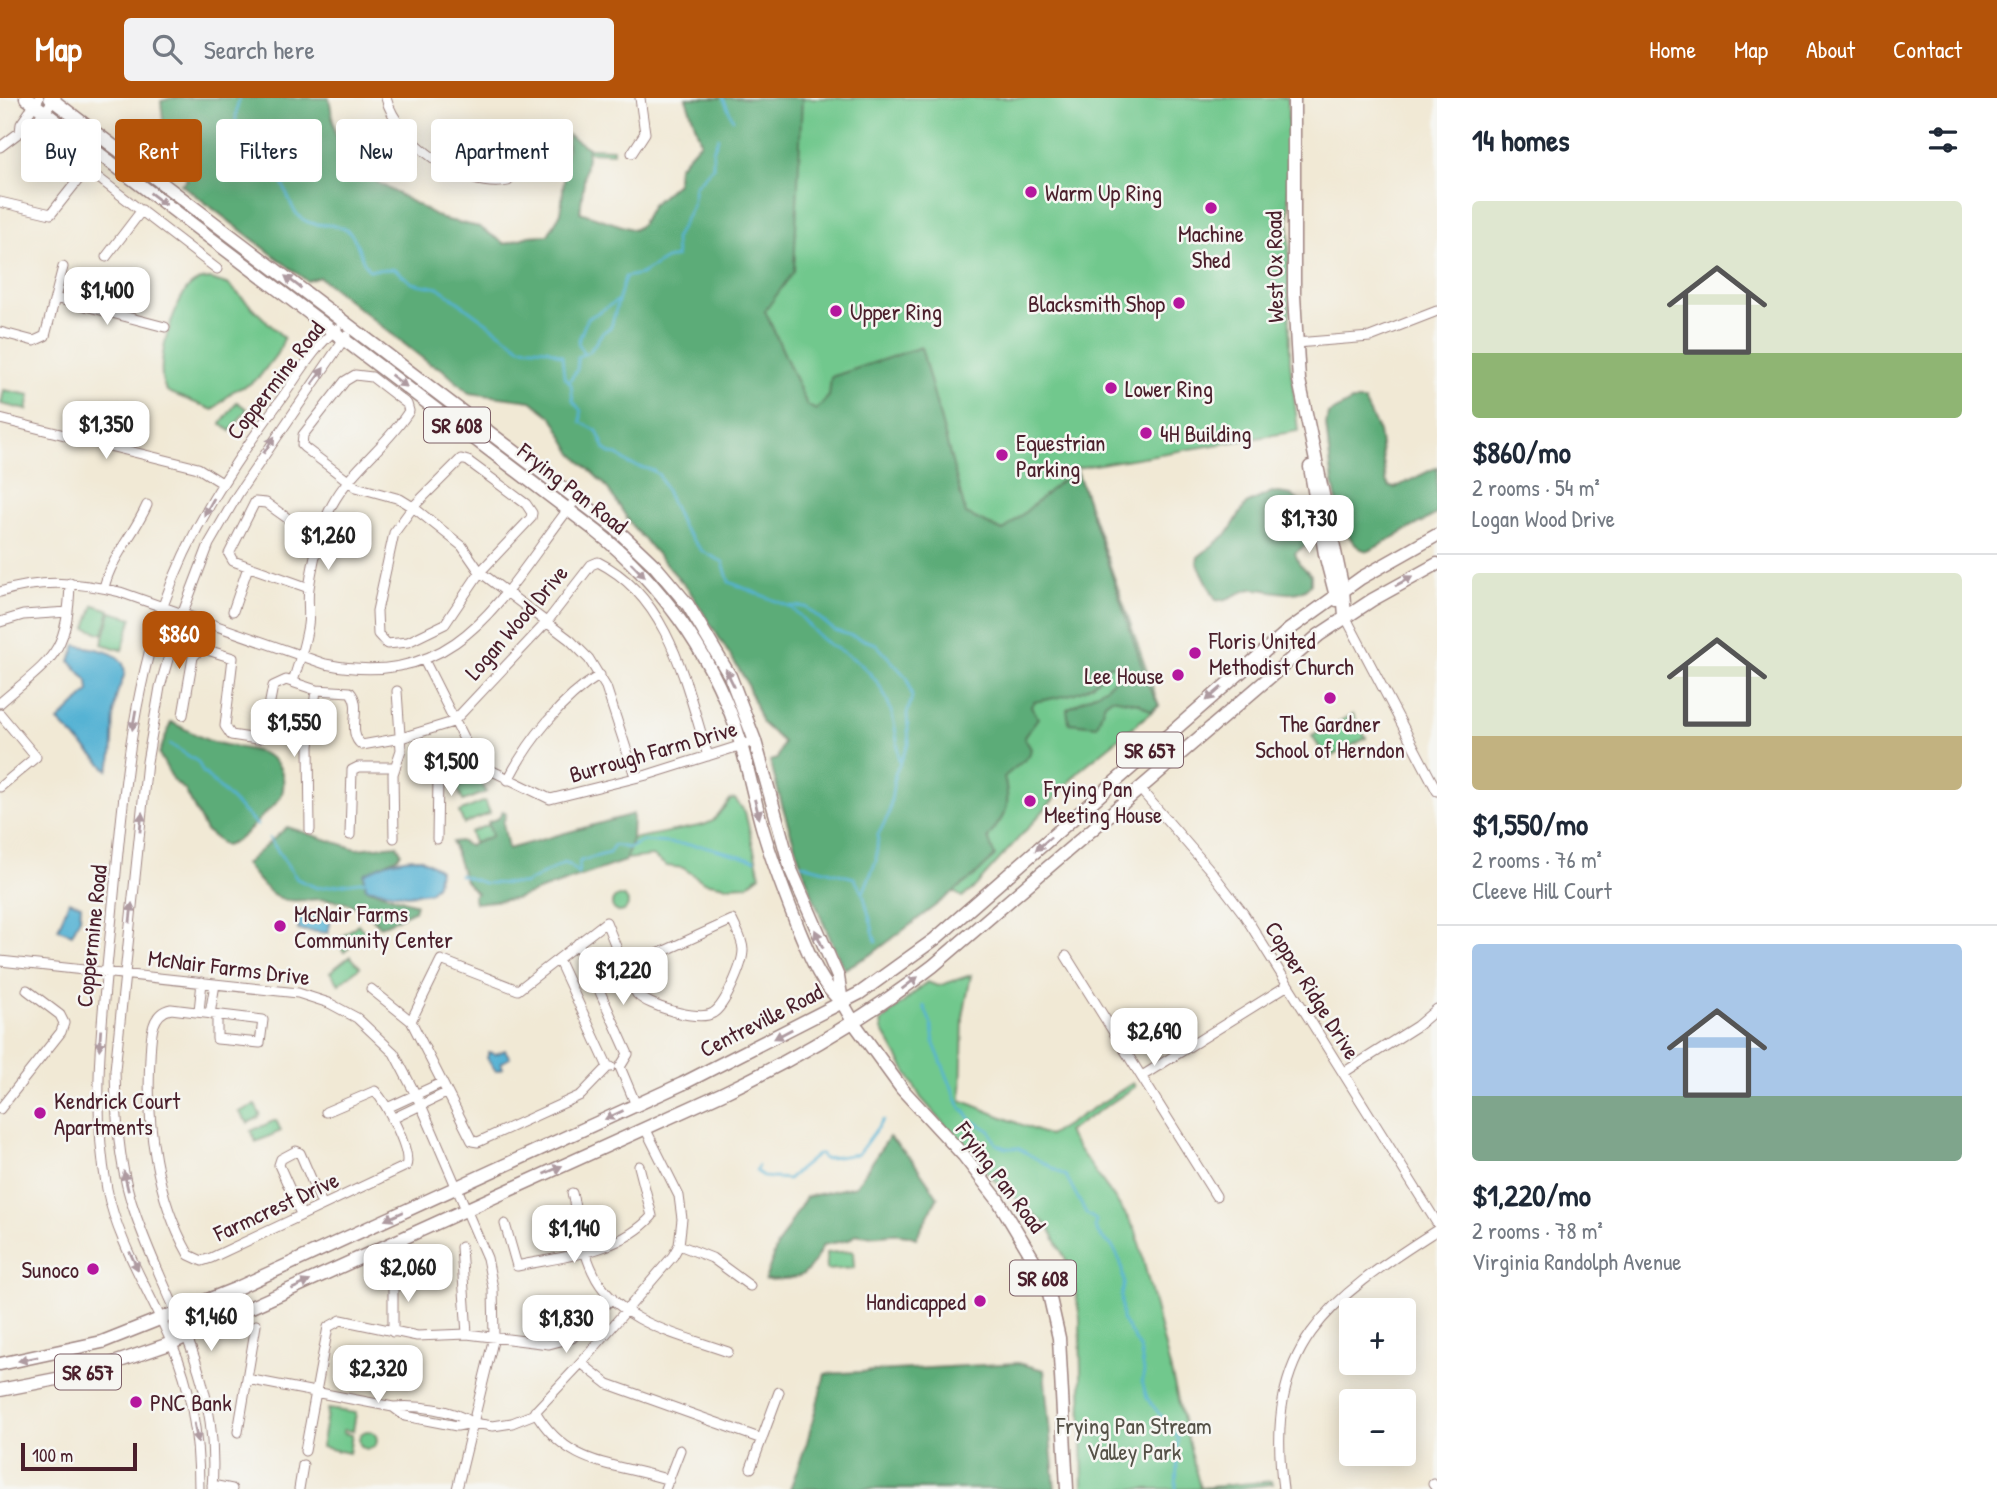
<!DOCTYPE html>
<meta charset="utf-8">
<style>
:root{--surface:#fff;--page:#f2f2f3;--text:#1f2937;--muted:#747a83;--line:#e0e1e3;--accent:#b45309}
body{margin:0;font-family:"Patrick Hand",sans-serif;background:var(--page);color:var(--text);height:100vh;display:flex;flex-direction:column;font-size:26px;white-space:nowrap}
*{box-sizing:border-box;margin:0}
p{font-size:23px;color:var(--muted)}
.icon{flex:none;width:38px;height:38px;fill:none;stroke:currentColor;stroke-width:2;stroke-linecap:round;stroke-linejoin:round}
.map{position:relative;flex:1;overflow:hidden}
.side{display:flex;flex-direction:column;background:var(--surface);width:560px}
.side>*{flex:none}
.guide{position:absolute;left:21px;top:21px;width:665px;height:63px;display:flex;gap:14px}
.buttons{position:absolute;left:1339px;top:1200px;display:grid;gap:14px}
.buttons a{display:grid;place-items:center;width:77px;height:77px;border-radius:7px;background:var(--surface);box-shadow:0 4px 18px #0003;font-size:35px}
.scale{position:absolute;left:21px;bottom:18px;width:116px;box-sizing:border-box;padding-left:7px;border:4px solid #4a1f2b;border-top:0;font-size:19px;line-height:24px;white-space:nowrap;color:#4a1f2b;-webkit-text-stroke:5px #f6f6f2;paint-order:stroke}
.price{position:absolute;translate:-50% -60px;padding:0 16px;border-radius:14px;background:#fff;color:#222;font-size:23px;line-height:46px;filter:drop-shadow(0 2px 4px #0008)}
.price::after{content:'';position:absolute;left:50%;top:42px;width:21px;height:16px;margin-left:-10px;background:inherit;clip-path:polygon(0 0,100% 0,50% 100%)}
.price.active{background:var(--accent);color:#fff}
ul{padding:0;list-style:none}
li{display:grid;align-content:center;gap:14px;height:371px;padding:0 35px}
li+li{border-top:2px solid var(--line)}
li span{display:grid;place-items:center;height:217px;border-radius:7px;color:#555}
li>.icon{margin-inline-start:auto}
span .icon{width:126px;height:126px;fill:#fffc;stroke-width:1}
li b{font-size:30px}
h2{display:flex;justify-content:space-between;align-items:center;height:84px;padding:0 35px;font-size:30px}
.chip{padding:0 24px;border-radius:7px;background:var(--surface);box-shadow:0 4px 18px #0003;font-size:24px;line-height:63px}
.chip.active{background:var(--accent);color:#fff}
header{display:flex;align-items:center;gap:42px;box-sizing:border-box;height:98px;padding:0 35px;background:var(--accent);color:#fff}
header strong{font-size:33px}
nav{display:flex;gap:38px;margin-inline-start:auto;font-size:24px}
.search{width:490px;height:63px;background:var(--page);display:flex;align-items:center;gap:18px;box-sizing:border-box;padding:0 24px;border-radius:7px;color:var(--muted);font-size:26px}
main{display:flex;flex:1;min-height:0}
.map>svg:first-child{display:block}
.green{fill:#71c88d;stroke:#5e745c;stroke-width:2}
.forest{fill:#5cac78;stroke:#536652;stroke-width:2}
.water{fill:#56b3d4;stroke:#506980;stroke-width:2}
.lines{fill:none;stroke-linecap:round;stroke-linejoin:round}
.stream{stroke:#56b3d4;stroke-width:2.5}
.minor-casing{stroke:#9e8480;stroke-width:11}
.major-casing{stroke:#9e8480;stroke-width:15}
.minor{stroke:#fff;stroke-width:9}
.major{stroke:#fff;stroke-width:12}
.oneway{fill:#ae9aa0}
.poi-dot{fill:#b5179e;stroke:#f6f6f2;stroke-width:2.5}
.labels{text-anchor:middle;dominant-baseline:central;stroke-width:5;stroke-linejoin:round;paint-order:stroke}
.shield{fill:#f6f6f2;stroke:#7e6067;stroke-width:2}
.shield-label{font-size:21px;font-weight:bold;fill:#4a1f2b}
.poi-label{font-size:23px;fill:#4a1f2b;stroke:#f6f6f2;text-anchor:start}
.street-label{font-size:23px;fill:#4a1f2b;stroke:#f6f6f2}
.park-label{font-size:23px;fill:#565248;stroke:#f6f6f2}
</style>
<header>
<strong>Map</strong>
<div class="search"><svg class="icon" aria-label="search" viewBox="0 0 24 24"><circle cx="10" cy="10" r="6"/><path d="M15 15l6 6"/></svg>Search here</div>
<nav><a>Home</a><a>Map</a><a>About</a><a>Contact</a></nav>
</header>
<main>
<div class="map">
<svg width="1437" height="1391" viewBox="0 0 1437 1391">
<rect width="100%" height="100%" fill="#f6f6f2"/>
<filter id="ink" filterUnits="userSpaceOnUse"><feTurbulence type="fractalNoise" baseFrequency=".0143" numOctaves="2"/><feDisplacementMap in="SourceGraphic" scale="14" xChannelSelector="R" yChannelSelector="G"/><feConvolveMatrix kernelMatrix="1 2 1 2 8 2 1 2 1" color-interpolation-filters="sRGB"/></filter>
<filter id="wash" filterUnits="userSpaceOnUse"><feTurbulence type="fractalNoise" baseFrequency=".00686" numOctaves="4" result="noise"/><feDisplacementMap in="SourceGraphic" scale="28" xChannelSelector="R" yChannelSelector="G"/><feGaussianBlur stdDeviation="1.57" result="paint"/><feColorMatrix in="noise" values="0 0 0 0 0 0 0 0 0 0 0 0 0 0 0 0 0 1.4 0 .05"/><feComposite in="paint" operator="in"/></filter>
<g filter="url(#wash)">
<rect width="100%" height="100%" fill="#f1e9d5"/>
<path class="green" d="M261,0H329L340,63L442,121L479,129L505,146L529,138L548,137L561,115L565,74L532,80L531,77L566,68L568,42L584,50L613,51V55L586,54L580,115L634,132L641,127L652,107L677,85L678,69L701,44L686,0H1288L1290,263L1298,333L1076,370L1159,608L1081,671L972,792L962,799L855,730L633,305Z
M211,181L229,187L284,240L279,253L260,278L248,287L233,293L213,312L168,294C150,277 174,202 190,188C196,182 203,181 211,181Z
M4,292L30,297L27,312L1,306Z
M237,304L247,311L231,333L221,326Z
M94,507L110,512L103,536L86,530Z
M111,514L132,520L122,552L102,546Z
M1353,616L1366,640L1327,661L1312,638Z
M480,681L486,694L463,703L457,689Z
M735,701L745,714L760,777L747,787L726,788L704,784L683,770L667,768L652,758L626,761L632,741L704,727L713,723L730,702Z
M485,703L490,715L464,726L459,714Z
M488,727L493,738L474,745L470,734Z
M612 806a8 8 0 1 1 16 0a8 8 0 1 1-16 0Z
M358,826L366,836L344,854L336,844Z
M350,858L360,869L339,886L330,874Z
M971,877L963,919L961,1002L1049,1038L1133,985L1135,989L1067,1034C1089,1068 1116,1098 1136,1133L1200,1390L1272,1383L1273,1386L1235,1391H1083L1080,1220L1072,1173L1048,1128L993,1081L921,1000L882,931L881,924L927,884L938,888Z
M255,1007L260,1016L258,1020L248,1025L239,1014Z
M276,1022L281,1033L256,1044L251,1033Z
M853,1153L854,1170L827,1172L826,1155Z
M328,1311L356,1315L353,1333L343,1332V1335L352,1337L349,1355L321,1349Z
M359 1342a9 9 0 1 1 18 0a9 9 0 1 1-18 0Z"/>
<path class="forest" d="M172,0H329L340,63L442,121L479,129L505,146L529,138L548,137L561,115L568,37L588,50L580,114L634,132L641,127L652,107L677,85L678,69L701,44L686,0H802L794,173L765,213L807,307L816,312L829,298L831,279L921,249L966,416L1003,433L1076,370L1149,589L1159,607L1151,613L1138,605L1112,600L1105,605L1097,628L1069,625L1067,611L1105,590L1120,576L1121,567L1107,568C1094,597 1063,598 1034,604L1031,608L1038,620L1024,639L1031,651L1029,658L1004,679C1012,710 1006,715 988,740L995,758L978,775L872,856L844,871C812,804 789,736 770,663L777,661L783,644L762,625L745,581L689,492L633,429L606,388L573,356L552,319L531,303L469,295L441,270L430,266L319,179L307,183L181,86L187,82L163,23L161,3Z
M1352,303H1364L1379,334L1386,383L1390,389L1395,390L1437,369V416L1369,453C1334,452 1330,354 1326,327L1328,316Z
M1272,394L1291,397L1307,409L1313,442L1295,455L1299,465L1311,477V486C1294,504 1272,490 1253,491C1239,492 1229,504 1216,502L1197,464L1198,459L1228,435L1246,406Z
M171,624C184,630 197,638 210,643C235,652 277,647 283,679C285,695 281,701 270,711C254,724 244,743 225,748L206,733L185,692L174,683L159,656Z
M503,713L506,716L503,725L508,751L633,716L632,741L625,763L515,801L475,805L473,798L477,795L465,783L452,744L460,743L469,748L492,738L488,724L499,720Z
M287,729L356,751L397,747L401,754L398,759L364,776L366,790L416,806L414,813L380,829C362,805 336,799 307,802C299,802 287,804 280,800C266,794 255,778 245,766Z
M889,1039L913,1063L938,1099L916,1140C896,1130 876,1142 856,1136L849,1142L823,1147C806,1182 802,1180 765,1182L777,1148L806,1099L856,1088Z
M1018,1265L1044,1272L1055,1391H790L807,1344L825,1276Z"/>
<path class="water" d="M76,547C89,550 114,552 122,564C129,575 120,585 117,596C110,619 117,652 108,672L58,623L89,593L88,583L70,563Z
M420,760L439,771L437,786L430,794L407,797L366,790L364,776C383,765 397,760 420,760Z
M69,803L81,807L80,820L72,836L58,831Z
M300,813L330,817L328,835L298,832Z
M505,952L510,960L501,965L503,970L496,973L487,960L489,954L496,956Z"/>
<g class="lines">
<path class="stream" d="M239,0C232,30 235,47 260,67C266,72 274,74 278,79C290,93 288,116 308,124C319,129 334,124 345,131C360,140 358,160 369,172L395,171L412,185L439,190L520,249L547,251L562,258L564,278L571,286L573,303L581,313V324L597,333L605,351L611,356L618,357L629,366L652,372L659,377L683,430L702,453L723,464L729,484L788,508L806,509L834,532L876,546L908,581L912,599L907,616L909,645L895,676L889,716L878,737L876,763L863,795L876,844
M723,0L733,21
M583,255L578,244L587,221L617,203
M570,282L577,272L578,259L590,253L602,235L611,229L625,179L641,176L666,161L676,159L675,141L692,108L695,88L713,69V53L718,40
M788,508C803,517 809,531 823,542C833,550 845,554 855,562C890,588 896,622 899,663
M170,646L198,664L203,674L257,727
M269,740L297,781L317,790L367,783
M802,766L854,780L862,794
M460,777L484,785L524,786L564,765L570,767L578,776L580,763L609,755L614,747L628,750L643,743L704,748L755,762
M924,908L932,928L934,946L959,1007L971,1021L990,1033L996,1046L1005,1050H1018L1066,1078L1086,1115L1096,1122L1095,1130L1099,1137L1113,1149L1121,1165L1124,1185L1121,1197L1122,1221L1140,1250L1144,1274L1142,1283L1147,1300L1178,1340L1176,1391
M758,1068L756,1073L764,1079L788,1081L817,1057L821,1056L823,1061L858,1056L883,1022"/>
</g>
</g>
<g filter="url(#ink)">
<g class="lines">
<defs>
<path id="minor" d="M386,0C397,42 464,93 508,83
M20,34L21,26L39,0
M0,49L20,34L28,33L56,0
M632,55L645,35L640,0
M0,104L51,116L82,77L92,75L217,171
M106,159L142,112
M55,200L165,229
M0,234L34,243L45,238L63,169
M1296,245L1370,239L1437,213
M0,321L198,370L222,385
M461,361L468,363L526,406L532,415L531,420L480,474L445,526L408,544L387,546L378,536L377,513L394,435L413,409Z
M104,490C111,459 134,437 147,407
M309,490L233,463L229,456L255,404L266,405L294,425L323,435
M0,494C41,481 79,484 120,494L325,566C465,594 503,492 577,400
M233,513L248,469
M1345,518L1437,693
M0,524L23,517L68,514
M424,562L476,665L550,701L647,677L755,643
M293,583C299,565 305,546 308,527C310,515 307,502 309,490C313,464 320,430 332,407C352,370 387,348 409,313L407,306L372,279L355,277L345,283L303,337L302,347L305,350L356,389L400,401L413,409L462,448L480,474L570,542L589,561L606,589L635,678
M0,605C51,561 68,557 70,485
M0,616L36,659L0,689
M183,617L193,559L201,550L233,560L225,628L231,637L257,641L263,639L273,588L286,582L316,592L350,594C364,609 345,634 362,647L401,640L453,624L546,525L591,467L598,464C670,500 686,588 708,658
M508,682C528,643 562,600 600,577
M1140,691L1211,773L1243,815L1437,1125
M310,732L309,648L316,592
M350,737L352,672L358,669H394
M394,740L393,676L401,652L397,593
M437,741L438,680L476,665
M732,822C736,831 743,842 743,852C743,866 725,908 713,915C699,924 647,908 637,896C632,889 629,879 625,871Z
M578,845L628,956L620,969
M1066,858L1216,1098
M558,861L608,969H611
M0,863L298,895L329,905L357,920L394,955L421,1007L487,1160L493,1190L494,1239L457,1391
M371,891L411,923L472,1043L478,1044L581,997L608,969
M199,913L202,884
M210,916L215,886
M217,917V941L260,945L263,922L171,911C150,915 151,941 150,960C146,1026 156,1099 189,1157L202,1163L211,1160L406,1068C412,1053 386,1005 375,993L326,1014
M411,923L441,862L518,892L606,824L625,871
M620,969L636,1007
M1343,975L1417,928L1437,911
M1142,978L1288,887
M387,1010L441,985
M0,1011L61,934L64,925L60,917L27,892
M392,1021L446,995
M572,1095C578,1121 581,1149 593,1174C616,1225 681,1237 728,1254
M301,1116L279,1067L281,1061L296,1053L300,1055L322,1106
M505,1126L517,1168C564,1158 619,1155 652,1118L639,1068
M679,1147L712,1160L750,1188
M461,1149L467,1236
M393,1179V1234
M581,1265L608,1286L762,1341
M247,1281L393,1309
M535,1313C568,1370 614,1364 669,1382
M473,1325C450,1311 419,1307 393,1309L405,1318L457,1328L473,1325L493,1328L512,1325L532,1317L581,1265L673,1158L679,1147L682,1121L679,1098L645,1030
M238,1334L256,1227
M305,1353L328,1229L341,1222L417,1238L467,1236L549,1246L572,1240L612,1200
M751,1370L779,1294
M1433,1386L1437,1391
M212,1387L232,1391
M199,1391C199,1342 192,1291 172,1246C151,1195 118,1146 107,1091C91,1006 102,924 110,838C121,728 127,614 163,508C189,433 232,367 279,304C296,281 314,248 337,231
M212,1391C221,1269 165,1210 131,1103C118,1060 116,1016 115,972L147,664L160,589L177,530L209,446L238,396L346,238
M299,1391L303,1367
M665,1391L680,1352
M1283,1391C1264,1248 1326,1203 1437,1132"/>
<path id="major" d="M26,0L596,433C659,484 709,552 736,630C747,663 753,698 763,732C773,767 786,799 799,832C810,858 820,886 842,904
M50,0L615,430L655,468L688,507L730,578L755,643L791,772L838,879L842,904L854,925L902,991L964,1058L998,1102L1038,1169L1049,1196L1059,1240L1067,1391
M1294,0V197L1299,282L1343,492L1345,518
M1310,369L1325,456L1337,502
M0,1266L102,1244L235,1191L682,986L860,895L935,841L1290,531L1361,480L1437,437
M0,1292L82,1276L172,1245L721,996C797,960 867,919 933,868L1319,537L1372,502L1437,466"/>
</defs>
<use href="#minor" class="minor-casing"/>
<use href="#major" class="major-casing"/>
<use href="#minor" class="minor"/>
<use href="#major" class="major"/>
</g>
<defs><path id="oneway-solid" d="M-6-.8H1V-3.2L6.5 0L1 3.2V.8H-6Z" transform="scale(1.75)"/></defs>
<g class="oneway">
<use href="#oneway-solid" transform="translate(158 101) rotate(37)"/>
<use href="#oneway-solid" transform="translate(293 184) rotate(-143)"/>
<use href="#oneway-solid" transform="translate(318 278) rotate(-54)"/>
<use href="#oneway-solid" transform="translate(399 283) rotate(37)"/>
<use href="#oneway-solid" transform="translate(269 347) rotate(-57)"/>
<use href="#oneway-solid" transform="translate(209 409) rotate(119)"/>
<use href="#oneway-solid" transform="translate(638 472) rotate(46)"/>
<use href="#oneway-solid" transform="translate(1404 483) rotate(-29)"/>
<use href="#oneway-solid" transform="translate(730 580) rotate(-116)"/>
<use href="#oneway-solid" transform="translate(1214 596) rotate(139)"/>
<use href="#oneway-solid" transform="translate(134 622) rotate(100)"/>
<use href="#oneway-solid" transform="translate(757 711) rotate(76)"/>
<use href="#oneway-solid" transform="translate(141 724) rotate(-84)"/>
<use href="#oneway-solid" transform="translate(1043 746) rotate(139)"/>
<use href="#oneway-solid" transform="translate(131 815) rotate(-84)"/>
<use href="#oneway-solid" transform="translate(819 841) rotate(-114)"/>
<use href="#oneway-solid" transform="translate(910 885) rotate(-37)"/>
<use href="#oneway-solid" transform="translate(783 936) rotate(152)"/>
<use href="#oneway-solid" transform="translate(100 942) rotate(94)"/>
<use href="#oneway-solid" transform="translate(614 1017) rotate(155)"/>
<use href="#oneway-solid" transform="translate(553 1072) rotate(-24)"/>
<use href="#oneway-solid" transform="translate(126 1083) rotate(-103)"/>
<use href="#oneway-solid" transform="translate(394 1118) rotate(156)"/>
<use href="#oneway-solid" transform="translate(134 1163) rotate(65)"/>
<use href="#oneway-solid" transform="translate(301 1187) rotate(-24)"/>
<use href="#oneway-solid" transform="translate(28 1261) rotate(169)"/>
<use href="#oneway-solid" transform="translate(196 1335) rotate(80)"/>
</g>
</g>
<g class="poi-dot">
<circle cx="1031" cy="94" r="7"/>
<circle cx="1211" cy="110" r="7"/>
<circle cx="1179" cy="205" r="7"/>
<circle cx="836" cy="213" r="7"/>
<circle cx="1111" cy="290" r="7"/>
<circle cx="1146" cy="335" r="7"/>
<circle cx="1002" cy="357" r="7"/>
<circle cx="1195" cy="555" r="7"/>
<circle cx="1178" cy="577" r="7"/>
<circle cx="1330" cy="600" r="7"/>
<circle cx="1030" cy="703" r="7"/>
<circle cx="280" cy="828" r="7"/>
<circle cx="40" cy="1015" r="7"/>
<circle cx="93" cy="1171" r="7"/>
<circle cx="980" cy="1203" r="7"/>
<circle cx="136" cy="1304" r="7"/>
</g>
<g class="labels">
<g class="shield">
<rect x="424" y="309.5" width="66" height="35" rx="5"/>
<rect x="1117" y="634.5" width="66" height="35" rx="5"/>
<rect x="1010" y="1162.5" width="66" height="35" rx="5"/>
<rect x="55" y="1256.5" width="66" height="35" rx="5"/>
</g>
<g class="shield-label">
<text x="457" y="327">SR 608</text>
<text x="1150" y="652">SR 657</text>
<text x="1043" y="1180">SR 608</text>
<text x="88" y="1274">SR 657</text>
</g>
<g class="poi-label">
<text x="1045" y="94">Warm Up Ring</text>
<text x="1211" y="135" text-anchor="middle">Machine<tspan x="1211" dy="26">Shed</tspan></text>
<text x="1165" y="205" text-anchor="end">Blacksmith Shop</text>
<text x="850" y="213">Upper Ring</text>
<text x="1125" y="290">Lower Ring</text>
<text x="1160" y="335">4H Building</text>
<text x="1016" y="344">Equestrian<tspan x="1016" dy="26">Parking</tspan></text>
<text x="1209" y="542">Floris United<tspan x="1209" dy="26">Methodist Church</tspan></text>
<text x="1164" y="577" text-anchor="end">Lee House</text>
<text x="1330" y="625" text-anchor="middle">The Gardner<tspan x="1330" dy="26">School of Herndon</tspan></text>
<text x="1044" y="690">Frying Pan<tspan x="1044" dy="26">Meeting House</tspan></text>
<text x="294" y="815">McNair Farms<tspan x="294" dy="26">Community Center</tspan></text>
<text x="54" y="1002">Kendrick Court<tspan x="54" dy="26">Apartments</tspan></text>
<text x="79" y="1171" text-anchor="end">Sunoco</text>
<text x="966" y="1203" text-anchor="end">Handicapped</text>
<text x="150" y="1304">PNC Bank</text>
</g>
<g class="street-label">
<text transform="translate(1274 169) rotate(-91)">West Ox Road</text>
<text transform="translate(275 282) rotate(-52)">Coppermine Road</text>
<text transform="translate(573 390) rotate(38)">Frying Pan Road</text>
<text transform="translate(516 524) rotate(-49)">Logan Wood Drive</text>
<text transform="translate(653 653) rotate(-16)">Burrough Farm Drive</text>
<text transform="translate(91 838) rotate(-84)">Coppermine Road</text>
<text transform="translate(229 869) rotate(7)">McNair Farms Drive</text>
<text transform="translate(1313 892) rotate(58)">Copper Ridge Drive</text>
<text transform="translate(761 922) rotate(-27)">Centreville Road</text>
<text transform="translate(1001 1079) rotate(53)">Frying Pan Road</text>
<text transform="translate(276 1108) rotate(-25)">Farmcrest Drive</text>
</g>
<g class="park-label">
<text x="1134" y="1327">Frying Pan Stream<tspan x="1134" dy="26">Valley Park</tspan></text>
</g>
</g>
</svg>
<div class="buttons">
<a>+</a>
<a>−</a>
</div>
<div class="scale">100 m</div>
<b class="price" style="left:107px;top:229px">$1,400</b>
<b class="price" style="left:106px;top:363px">$1,350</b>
<b class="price" style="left:1309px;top:457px">$1,730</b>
<b class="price" style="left:328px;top:474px">$1,260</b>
<b class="price active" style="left:179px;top:573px">$860</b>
<b class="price" style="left:294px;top:661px">$1,550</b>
<b class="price" style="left:451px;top:700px">$1,500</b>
<b class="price" style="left:623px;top:909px">$1,220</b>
<b class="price" style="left:1154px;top:970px">$2,690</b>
<b class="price" style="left:574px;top:1167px">$1,140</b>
<b class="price" style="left:408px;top:1206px">$2,060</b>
<b class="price" style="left:211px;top:1255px">$1,460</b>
<b class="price" style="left:566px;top:1257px">$1,830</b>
<b class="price" style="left:378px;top:1307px">$2,320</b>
<div class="guide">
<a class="chip">Buy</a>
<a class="chip active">Rent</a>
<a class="chip">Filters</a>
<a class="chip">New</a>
<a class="chip">Apartment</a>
</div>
</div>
<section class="side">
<h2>14 homes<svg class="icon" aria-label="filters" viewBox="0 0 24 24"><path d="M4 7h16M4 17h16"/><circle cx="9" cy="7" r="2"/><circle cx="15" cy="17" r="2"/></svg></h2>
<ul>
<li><span style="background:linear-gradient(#dfe7d0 70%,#8fb573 0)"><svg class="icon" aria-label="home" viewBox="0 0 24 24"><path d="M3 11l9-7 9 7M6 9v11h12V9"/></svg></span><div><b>$860/mo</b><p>2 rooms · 54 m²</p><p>Logan Wood Drive</p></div></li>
<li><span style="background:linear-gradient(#dfe7d0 75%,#c2b280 0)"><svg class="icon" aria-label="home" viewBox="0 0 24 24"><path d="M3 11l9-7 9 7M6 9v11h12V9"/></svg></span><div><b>$1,550/mo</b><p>2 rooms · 76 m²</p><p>Cleeve Hill Court</p></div></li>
<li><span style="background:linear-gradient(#a9c7e8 70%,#7fa58c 0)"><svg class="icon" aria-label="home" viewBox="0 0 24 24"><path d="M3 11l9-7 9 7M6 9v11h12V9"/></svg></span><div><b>$1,220/mo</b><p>2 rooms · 78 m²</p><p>Virginia Randolph Avenue</p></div></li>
</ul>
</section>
</main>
